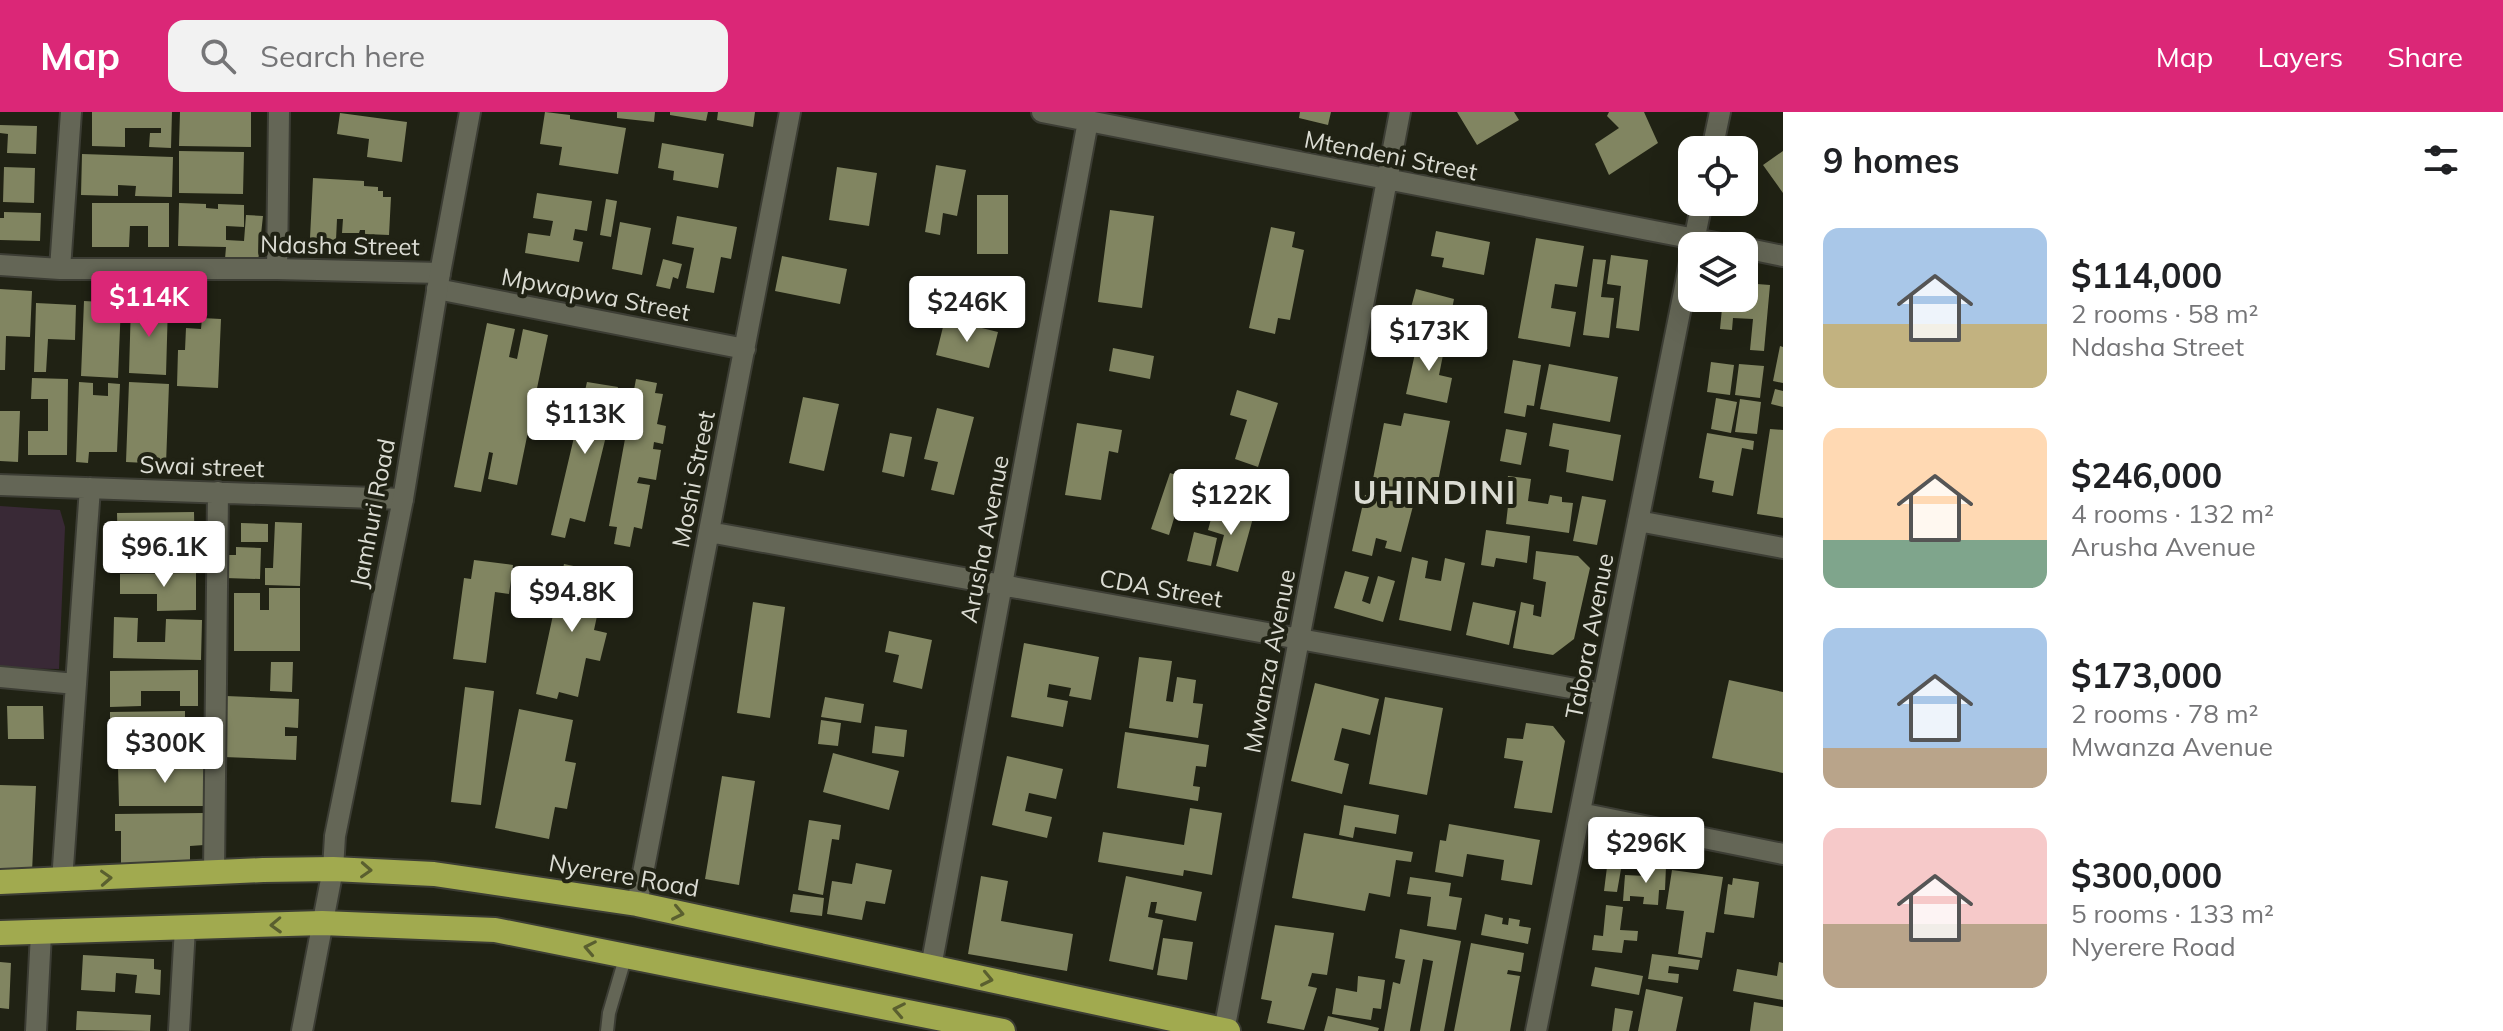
<!DOCTYPE html>
<meta charset="utf-8">
<style>
:root{--surface:#fff;--page:#f2f2f2;--text:#202124;--muted:#757577;--accent:#db2777}
body{margin:0;font-family:Mulish,sans-serif;background:var(--page);color:var(--text);height:100vh;display:flex;flex-direction:column;font-size:30px;white-space:nowrap}
*{box-sizing:border-box;margin:0}
p{font-size:26px;color:var(--muted)}
.icon{flex:none;width:44px;height:44px;fill:none;stroke:currentColor;stroke-width:2;stroke-linecap:round;stroke-linejoin:round}
.map{position:relative;flex:1;overflow:hidden}
.details{display:flex;flex-direction:column;background:var(--surface);width:720px}
.details>*{flex:none}
.fabs{position:absolute;left:1678px;top:24px;display:grid;gap:16px}
.fabs a{display:grid;place-items:center;width:80px;height:80px;border-radius:16px;background:var(--surface);box-shadow:0 8px 32px #0002;font-size:40px}
.price{position:absolute;translate:-50% -68px;padding:0 18px;border-radius:8px;background:#fff;color:#222;font-size:26px;line-height:52px;filter:drop-shadow(0 2px 4px #0008)}
.price::after{content:'';position:absolute;left:50%;top:48px;width:24px;height:18px;margin-left:-12px;background:inherit;clip-path:polygon(0 0,100% 0,50% 100%)}
.price.selected{background:var(--accent);color:#fff}
ul{padding:0;list-style:none}
li{display:flex;align-items:center;gap:24px;height:200px;padding:0 40px}
li span{display:grid;place-items:center;flex:none;width:224px;height:160px;border-radius:16px;color:#555}
li>.icon{margin-inline-start:auto}
span .icon{width:96px;height:96px;fill:#fffc;stroke-width:1}
li b{font-size:34px}
h2{display:flex;justify-content:space-between;align-items:center;height:96px;padding:0 40px;font-size:34px}
header{display:flex;align-items:center;gap:48px;box-sizing:border-box;height:112px;padding:0 40px;background:var(--accent);color:#fff}
header strong{font-size:38px}
nav{display:flex;gap:44px;margin-inline-start:auto;font-size:28px}
.search{width:560px;height:72px;background:var(--page);display:flex;align-items:center;gap:20px;box-sizing:border-box;padding:0 28px;border-radius:16px;color:var(--muted);font-size:30px}
main{display:flex;flex:1;min-height:0}
.map>svg:first-child{display:block}
.green{fill:#392936}
.building{fill:#818561}
.lines{fill:none;stroke-linecap:round;stroke-linejoin:round}
.lane-casing{stroke:#3c3d34;stroke-width:16}
.street-casing{stroke:#3c3d34;stroke-width:24}
.secondary-casing{stroke:#3c3d34;stroke-width:24}
.highway-casing{stroke:#3c3d34;stroke-width:28}
.lane{stroke:#646656;stroke-width:12}
.street{stroke:#646656;stroke-width:20}
.secondary{stroke:#646656;stroke-width:20}
.highway{stroke:#a1aa4f;stroke-width:24}
.oneway{stroke:#5a5f2f}
.labels{text-anchor:middle;dominant-baseline:central;stroke-width:8;stroke-linejoin:round;paint-order:stroke}
.street-label{font-size:24px;fill:#dbdcd3;stroke:#202214}
.district-label{font-size:32px;font-weight:bold;letter-spacing:2px;fill:#dbdcd3;stroke:#202214}
</style>
<header>
<strong>Map</strong>
<div class="search"><svg class="icon" aria-label="search" viewBox="0 0 24 24"><circle cx="10" cy="10" r="6"/><path d="M15 15l6 6"/></svg>Search here</div>
<nav><a>Map</a><a>Layers</a><a>Share</a></nav>
</header>
<main>
<div class="map">
<svg width="1783" height="919" viewBox="0 0 1783 919">
<rect width="100%" height="100%" fill="#202214"/>
<path class="green" d="M0,394L60,398L65,415L59,557L0,556Z"/>
<path class="building" d="M92,0H172L171,36L149,35L150,21H161V16H125V35L92,34Z
M180,0H251V35L179,34Z
M545,0L570,3V7L626,16L618,62L559,53L562,35L540,32Z
M617,0H655L654,10L617,6Z
M670,0H708L706,9L670,3Z
M718,0H755L753,15L717,8Z
M1300,0H1331L1328,13L1299,6Z
M1457,0H1514L1519,8L1477,33Z
M1609,0H1644L1658,31L1609,63L1595,32L1619,16L1607,4Z
M340,1L407,10L402,50L367,45L369,27L337,22Z
M0,13L37,14L36,42L7,41L8,22L0,21Z
M662,31L724,42L718,76L673,68L674,59L658,56Z
M179,39L244,40L243,82L179,81Z
M1783,39V81L1763,53Z
M82,42L173,45L172,85L135,84L136,74L118,73V84L81,83Z
M936,53L966,58L957,104L943,101L940,123L925,120Z
M4,55L35,56L34,91L3,90Z
M837,55L877,61L869,114L829,108Z
M313,66L364,69V74L378,75V79H383V85H391L389,123L365,122V118H360L359,121H342L343,107H337L336,128L310,126Z
M537,81L592,89L587,119L575,117L573,128L583,130L579,150L525,141L528,121L550,124L553,109L533,106Z
M977,83H1008V142H977Z
M606,87L617,89L611,125L600,123Z
M92,91H169V135H148V114H130L129,135H92Z
M179,91L206,92V96L218,97V92L244,93V115L226,114V128L244,129L246,103L263,104L258,150L225,147L226,135L178,134Z
M1110,98L1154,104L1142,196L1098,190Z
M4,100L41,101L40,129L0,128V106H4Z
M677,104L737,115L731,147L721,145L714,181L686,176L694,136L672,132Z
M620,110L651,116L642,163L612,157Z
M1271,115L1295,120L1292,135L1304,138L1290,208L1278,206L1275,222L1249,216Z
M1436,119L1490,130L1484,163L1442,155L1444,146L1431,144Z
M1536,126L1584,134L1577,175L1555,172L1551,196L1576,200L1570,235L1518,226Z
M1611,143L1648,148L1639,219L1616,216L1621,174L1607,172Z
M782,144L847,157L840,192L775,179Z
M663,147L682,152L678,167L673,165L670,177L656,174Z
M1593,147L1606,148L1601,185L1614,186L1609,226L1583,223Z
M1744,171L1770,173L1764,239L1750,238L1753,207L1733,206L1732,218L1720,217L1723,186H1744Z
M0,177L32,179L30,225L6,224L5,258H0Z
M1416,177L1454,187L1452,197L1470,202L1466,218L1409,203Z
M84,189L121,191L118,266L81,264Z
M36,191L76,193L75,228L48,227L46,260H34Z
M131,191L168,192L166,263L129,261Z
M202,206L221,207L218,276L177,274L178,238H185L186,216L201,217Z
M945,207L998,220L989,256L936,243Z
M487,211L515,217L509,245L517,247L523,217L548,223L517,373L488,367L493,341L489,340L481,380L454,375Z
M1418,228L1445,233L1439,263L1452,266L1447,291L1406,282Z
M1780,234L1783,235V271L1773,269Z
M1113,236L1154,244L1150,267L1109,259Z
M1513,248L1541,253L1534,294L1527,293L1525,305L1504,301Z
M1711,250L1734,253L1730,283L1707,280Z
M1549,252L1618,265L1610,310L1540,297Z
M1739,252L1764,254L1760,286L1735,283Z
M32,266L68,267L67,343H28V319H48V287H31Z
M636,267L657,271L655,281L663,282L657,312L666,314L663,332L654,330L653,337L661,338L656,368L639,365L637,371L650,373L642,417L634,415L630,435L614,432L617,415L609,414Z
M79,270L93,271V283L108,284V271L120,272L117,340H89L88,351L76,350Z
M129,270L169,272L166,352L126,350Z
M587,270L618,275L585,410L570,406L565,426L551,423Z
M1775,277L1783,279V295L1771,292Z
M1237,278L1278,291L1258,355L1235,347L1247,308L1230,303Z
M803,285L839,292L824,359L789,351Z
M1716,286L1737,290L1731,321L1711,317Z
M1740,287L1761,290L1757,322L1735,320Z
M937,296L974,305L954,383L931,378L938,350L924,347Z
M0,299H20L18,350L0,349Z
M1404,301L1450,309L1434,390L1371,377L1384,311L1401,314Z
M1077,311L1122,318L1118,341L1109,339L1101,388L1065,383Z
M1553,311L1621,323L1613,369L1566,360L1569,338L1549,334Z
M1506,317L1527,321L1521,353L1500,349Z
M1770,317L1783,318V406L1757,402Z
M890,321L912,325L904,365L882,360Z
M1707,321L1754,329L1753,338L1742,336L1733,384L1712,380L1714,369L1699,366Z
M1170,361L1206,373L1194,409L1175,403L1169,423L1151,417Z
M1508,364L1531,367L1528,389L1548,392L1550,383L1562,385V390L1573,391L1569,421L1506,412L1508,394L1504,393Z
M1365,383L1413,394L1401,440L1385,436L1387,429L1376,426L1372,444L1352,439Z
M1582,384L1606,388L1597,433L1573,429Z
M1214,396L1253,406L1238,460L1216,454L1224,423L1208,418Z
M194,400L195,447H173V432H144V448H118L117,401Z
M275,410L302,411L300,474L265,473V456H273Z
M241,411L268,412V430H241Z
M1486,418L1530,424L1527,451L1496,446L1494,455L1481,453Z
M1194,420L1217,426L1211,454L1187,449Z
M236,435L261,436L260,467L225,466L226,443H236Z
M1536,439L1578,444L1590,456L1574,527L1553,543L1513,536L1521,490L1534,493L1533,503L1541,505L1546,470L1533,467Z
M1412,445L1428,449L1425,466L1441,469L1445,446L1465,451L1451,519L1399,508Z
M474,448L513,453L509,482L495,480L486,551L453,547L464,466L471,467Z
M564,452L588,457L586,463L605,467L594,518L607,521L600,549L586,546L578,585L559,580L557,587L536,582Z
M1345,459L1369,465L1362,489L1370,492L1378,464L1395,469L1383,510L1334,496Z
M196,461V498L157,499V482H120V462Z
M269,476H300V539H234V481H260V498H269Z
M753,490L785,495L770,606L737,601Z
M1473,490L1516,499L1509,533L1466,523Z
M114,505L138,506L137,530H165L166,507L202,508L201,548L113,546Z
M889,519L932,528L922,577L893,570L899,543L885,540Z
M1024,531L1099,545L1091,588L1069,584L1071,576L1049,572L1047,585L1068,589L1063,615L1011,605Z
M1139,545L1172,549L1166,589L1173,590L1177,565L1196,568L1193,591L1203,592L1198,626L1129,616Z
M271,550H293L292,580L270,579Z
M198,558V594H180V579H141V594L110,595V559Z
M1729,568L1783,580V661L1712,646Z
M1315,571L1379,587L1370,623L1342,616L1334,648L1349,652L1342,682L1291,669Z
M465,575L494,579L481,693L451,690Z
M226,584L299,587L298,616L285,615V624H297L296,648L224,645Z
M825,585L864,592L861,611L821,605Z
M1385,585L1443,596L1427,683L1369,672Z
M7,594H43L44,627H8Z
M519,597L573,608L565,649L576,651L567,697L555,695L549,727L495,716Z
M185,599V642L110,643V600Z
M821,608L841,611L838,634L818,632Z
M1526,611L1553,614L1565,629L1552,701L1514,696L1523,649L1504,646L1507,626L1523,627Z
M875,614L907,618L904,645L872,641Z
M1125,620L1209,633L1206,655L1196,654L1193,674L1200,675L1198,689L1117,676Z
M833,641L899,659L889,698L823,680Z
M1007,644L1063,657L1056,687L1029,681L1025,699L1052,705L1047,726L992,713Z
M189,645H208V694H119L118,654H189Z
M722,664L755,669L739,773L705,767Z
M0,673L36,674L32,760L0,758Z
M1344,693L1399,703L1396,722L1355,715L1353,726L1339,723Z
M1190,696L1222,701L1212,763L1184,758L1183,764L1098,750L1103,720L1184,733Z
M204,701V733L190,734V756L121,757V719H115V702Z
M809,708L841,713L839,728L832,727L823,783L798,778Z
M1449,712L1540,728L1532,773L1501,768L1504,748L1467,742L1463,765L1435,760L1440,728L1446,729Z
M1304,721L1413,740L1411,750L1396,748L1390,785L1369,781L1365,799L1292,786Z
M856,751L892,758L885,792L866,789L862,808L827,802L832,769L852,772Z
M1647,752L1666,754L1665,778H1659L1658,793L1643,792L1644,785L1630,784V789H1623L1625,763L1646,764Z
M1607,755L1621,757L1617,780L1604,779Z
M1672,758L1723,765L1714,821L1706,820L1702,846L1678,842L1684,799L1666,797Z
M981,764L1008,769L1001,809L1073,822L1067,859L968,842Z
M1126,764L1202,780L1196,809L1155,801L1157,790H1151L1148,805L1163,808L1153,858L1109,849Z
M1410,765L1451,771L1449,784L1462,786L1456,818L1427,814L1431,785L1407,782Z
M1733,766L1759,770L1754,806L1724,802L1728,772L1732,773Z
M793,782L824,786L822,804L790,800Z
M1606,793L1623,795L1620,818L1638,819L1637,829L1624,828L1622,841L1592,838L1594,823L1603,824Z
M1485,802L1503,806L1502,812L1508,813L1509,806L1520,808L1519,814L1531,816L1528,832L1481,823Z
M1275,813L1334,821L1327,863L1312,861L1308,874L1317,876L1304,918L1267,911L1272,889L1261,887Z
M1400,817L1461,829L1444,919H1420L1433,849L1423,847L1410,919H1384L1393,870L1400,872L1405,848L1395,846Z
M1163,826L1193,830L1187,868L1157,863Z
M1471,831L1524,841L1521,860L1508,858L1507,862L1520,864L1510,919H1454Z
M1652,842L1700,848L1698,858L1669,854L1668,861L1679,862L1678,871L1648,867Z
M83,843L154,847V857L161,858L160,883L135,881L137,863L116,861L115,880L81,878Z
M0,850L11,851L9,897L0,896Z
M1779,850L1783,851V888L1733,879L1737,857L1777,864Z
M1595,855L1643,864L1639,883L1591,874Z
M1358,864L1385,868L1381,897L1373,896L1371,908L1332,902L1336,876L1357,880Z
M1646,877L1683,885L1676,919H1638Z
M1754,890L1783,895V919H1750Z
M1615,896L1633,899L1629,919H1612Z
M77,899L151,903L150,919L76,918Z
M1328,904L1379,916L1378,919H1324Z"/>
<g class="lines">
<defs>
<path id="lane" d="M607,919L609,901L626,843"/>
<path id="street" d="M1042,0L1731,134
M1712,38L1720,0
M1693,134L1702,90
M1744,136L1783,144
M0,153L60,157H277L440,161
M60,157L71,0
M277,157L279,0
M437,177L745,237
M0,373L403,387
M1638,409L1783,436
M709,420L1603,582
M0,565L76,572L62,769
M76,572L90,376
M1580,701L1783,742
M214,761L218,380
M637,792L790,0
M931,855L1088,9
M36,919L41,821
M179,919L185,816
M1224,919L1400,0
M1536,919L1692,140"/>
<path id="secondary" d="M302,919L333,757L335,724L403,387L440,161L470,0"/>
<path id="highway" d="M0,770L263,758L333,757L434,762L637,792L1228,919
M0,821L322,811L495,818L1003,919"/>
</defs>
<use href="#lane" class="lane-casing"/>
<use href="#street" class="street-casing"/>
<use href="#secondary" class="secondary-casing"/>
<use href="#highway" class="highway-casing"/>
<use href="#lane" class="lane"/>
<use href="#street" class="street"/>
<use href="#secondary" class="secondary"/>
<use href="#highway" class="highway"/>
</g>
<defs><path id="oneway-chevron" d="M-2-3.5L2.5 0L-2 3.5" fill="none" stroke-width="1.6" stroke-linecap="round" stroke-linejoin="round" transform="scale(2)"/></defs>
<g class="oneway">
<use href="#oneway-chevron" transform="translate(366 758) rotate(3)"/>
<use href="#oneway-chevron" transform="translate(106 766) rotate(-3)"/>
<use href="#oneway-chevron" transform="translate(678 801) rotate(12)"/>
<use href="#oneway-chevron" transform="translate(276 813) rotate(178)"/>
<use href="#oneway-chevron" transform="translate(590 836) rotate(-169)"/>
<use href="#oneway-chevron" transform="translate(987 867) rotate(12)"/>
<use href="#oneway-chevron" transform="translate(899 898) rotate(-169)"/>
</g>
<g class="labels">
<g class="street-label">
<text transform="translate(1391 43) rotate(11)">Mtendeni Street</text>
<text transform="translate(340 133) rotate(1)">Ndasha Street</text>
<text transform="translate(596 182) rotate(11)">Mpwapwa Street</text>
<text transform="translate(202 354) rotate(2)">Swai street</text>
<text transform="translate(693 367) rotate(-79)">Moshi Street</text>
<text transform="translate(372 401) rotate(-79)">Jamhuri Road</text>
<text transform="translate(984 427) rotate(-79)">Arusha Avenue</text>
<text transform="translate(1161 476) rotate(10)">CDA Street</text>
<text transform="translate(1589 524) rotate(-79)">Tabora Avenue</text>
<text transform="translate(1269 549) rotate(-79)">Mwanza Avenue</text>
<text transform="translate(624 763) rotate(10)">Nyerere Road</text>
</g>
<g class="district-label">
<text x="1435" y="380">UHINDINI</text>
</g>
</g>
</svg>
<div class="fabs">
<a><svg class="icon" aria-label="locate" viewBox="0 0 24 24"><circle cx="12" cy="12" r="6"/><path d="M12 2v4M12 18v4M2 12h4M18 12h4"/></svg></a>
<a><svg class="icon" aria-label="layers" viewBox="0 0 24 24"><path d="M12 4l9 5-9 5-9-5zM3 14l9 5 9-5"/></svg></a>
</div>
<b class="price selected" style="left:149px;top:227px">$114K</b>
<b class="price" style="left:967px;top:232px">$246K</b>
<b class="price" style="left:1429px;top:261px">$173K</b>
<b class="price" style="left:585px;top:344px">$113K</b>
<b class="price" style="left:1231px;top:425px">$122K</b>
<b class="price" style="left:164px;top:477px">$96.1K</b>
<b class="price" style="left:572px;top:522px">$94.8K</b>
<b class="price" style="left:165px;top:673px">$300K</b>
<b class="price" style="left:1646px;top:773px">$296K</b>
</div>
<section class="details">
<h2>9 homes<svg class="icon" aria-label="filters" viewBox="0 0 24 24"><path d="M4 7h16M4 17h16"/><circle cx="9" cy="7" r="2"/><circle cx="15" cy="17" r="2"/></svg></h2>
<ul>
<li><span style="background:linear-gradient(#a9c7e8 60%,#c2b280 0)"><svg class="icon" aria-label="home" viewBox="0 0 24 24"><path d="M3 11l9-7 9 7M6 9v11h12V9"/></svg></span><div><b>$114,000</b><p>2 rooms · 58 m²</p><p>Ndasha Street</p></div></li>
<li><span style="background:linear-gradient(#ffd9b3 70%,#7fa58c 0)"><svg class="icon" aria-label="home" viewBox="0 0 24 24"><path d="M3 11l9-7 9 7M6 9v11h12V9"/></svg></span><div><b>$246,000</b><p>4 rooms · 132 m²</p><p>Arusha Avenue</p></div></li>
<li><span style="background:linear-gradient(#a9c7e8 75%,#b9a48a 0)"><svg class="icon" aria-label="home" viewBox="0 0 24 24"><path d="M3 11l9-7 9 7M6 9v11h12V9"/></svg></span><div><b>$173,000</b><p>2 rooms · 78 m²</p><p>Mwanza Avenue</p></div></li>
<li><span style="background:linear-gradient(#f6c9c9 60%,#b9a48a 0)"><svg class="icon" aria-label="home" viewBox="0 0 24 24"><path d="M3 11l9-7 9 7M6 9v11h12V9"/></svg></span><div><b>$300,000</b><p>5 rooms · 133 m²</p><p>Nyerere Road</p></div></li>
</ul>
</section>
</main>
